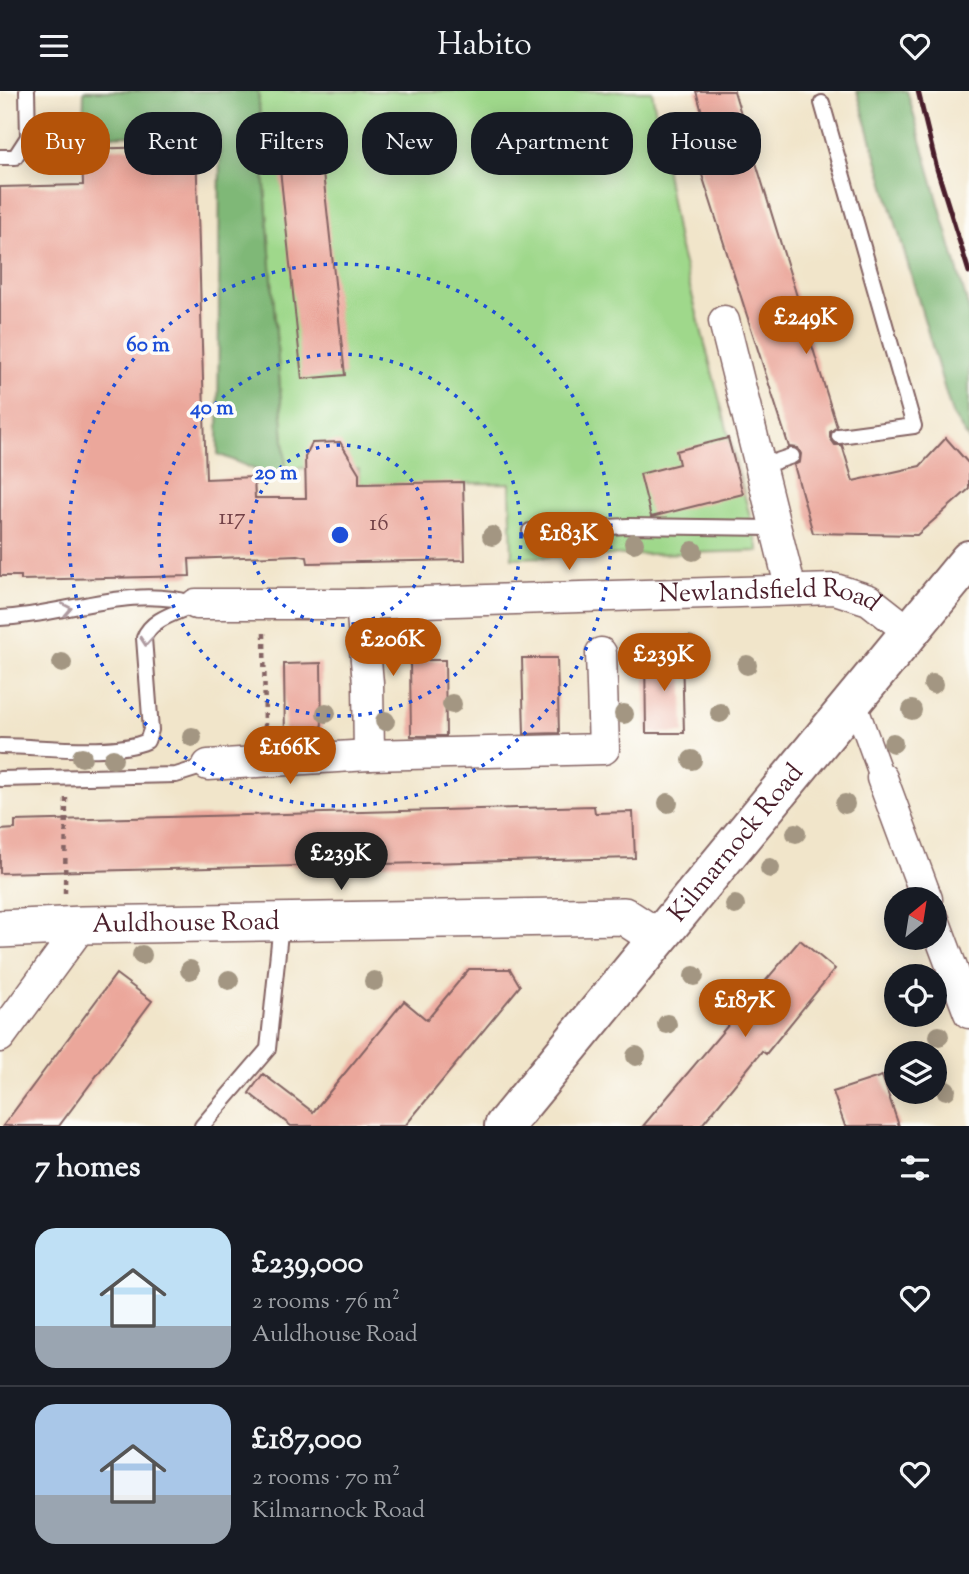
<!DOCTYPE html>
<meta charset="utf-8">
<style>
:root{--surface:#171b24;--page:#242831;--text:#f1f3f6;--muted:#9ea1a6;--line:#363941;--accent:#b45309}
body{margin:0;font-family:"Sorts Mill Goudy",serif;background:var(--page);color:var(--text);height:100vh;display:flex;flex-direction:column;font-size:26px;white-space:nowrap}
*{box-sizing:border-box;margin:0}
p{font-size:23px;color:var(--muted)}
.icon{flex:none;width:38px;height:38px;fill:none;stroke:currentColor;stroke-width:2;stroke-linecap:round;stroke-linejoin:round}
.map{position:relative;height:1035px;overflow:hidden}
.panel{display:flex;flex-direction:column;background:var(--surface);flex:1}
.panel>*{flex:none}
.guide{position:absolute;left:21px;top:21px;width:928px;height:63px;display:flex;gap:14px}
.needle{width:46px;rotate:30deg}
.controls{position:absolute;left:884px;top:796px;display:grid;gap:14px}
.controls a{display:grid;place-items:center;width:63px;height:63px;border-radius:50%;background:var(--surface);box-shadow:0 4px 18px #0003;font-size:35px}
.price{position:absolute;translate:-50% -60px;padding:0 16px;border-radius:24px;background:var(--accent);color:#fff;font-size:23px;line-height:46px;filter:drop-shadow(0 2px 4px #0008)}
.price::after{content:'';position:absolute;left:50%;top:42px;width:21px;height:16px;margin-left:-10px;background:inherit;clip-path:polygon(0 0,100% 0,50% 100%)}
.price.on{background:#222;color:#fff}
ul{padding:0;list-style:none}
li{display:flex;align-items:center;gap:21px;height:175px;padding:0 35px}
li+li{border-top:2px solid var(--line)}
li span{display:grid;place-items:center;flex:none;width:196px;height:140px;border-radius:21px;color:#555}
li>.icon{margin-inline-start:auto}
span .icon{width:84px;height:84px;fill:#fffc;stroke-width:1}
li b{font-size:30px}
h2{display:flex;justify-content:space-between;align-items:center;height:84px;padding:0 35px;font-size:30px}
.tag{padding:0 24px;border-radius:28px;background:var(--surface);box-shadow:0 4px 18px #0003;font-size:24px;line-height:63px}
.tag.on{background:var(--accent);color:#fff}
header{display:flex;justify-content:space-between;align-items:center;height:91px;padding:0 35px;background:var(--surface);font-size:32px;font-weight:600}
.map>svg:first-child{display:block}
.green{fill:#9fd88b;stroke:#747c5b;stroke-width:2}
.forest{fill:#7fb877;stroke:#646c51;stroke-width:2}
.building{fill:#eba79b}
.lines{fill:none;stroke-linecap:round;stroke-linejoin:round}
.service-casing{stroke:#846463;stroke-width:18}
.pedestrian-casing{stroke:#846463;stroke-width:26}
.minor-casing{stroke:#846463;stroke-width:33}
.tertiary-casing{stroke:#846463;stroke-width:40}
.primary-casing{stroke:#846463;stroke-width:42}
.path{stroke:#846463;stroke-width:4.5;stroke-dasharray:5 5;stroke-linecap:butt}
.service{stroke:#fff;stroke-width:14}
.pedestrian{stroke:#fff;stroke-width:23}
.minor{stroke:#fff;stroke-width:30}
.tertiary{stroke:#fff;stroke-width:37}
.primary{stroke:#fff;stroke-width:38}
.rail{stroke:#4a1f2b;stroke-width:5}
.tree{fill:#a39682}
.oneway{stroke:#ae9aa0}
.ring{fill:none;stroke:#1d4ed8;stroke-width:3.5;stroke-dasharray:3.5 7}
.labels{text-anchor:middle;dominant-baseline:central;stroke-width:7;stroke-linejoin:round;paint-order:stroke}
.number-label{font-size:23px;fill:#724147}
.street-label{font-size:26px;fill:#4a1f2b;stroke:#fdfcf7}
.centre{fill:#1d4ed8;stroke:#fdfcf7;stroke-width:3.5}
.ring-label{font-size:21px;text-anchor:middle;font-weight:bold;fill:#1d4ed8;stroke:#fdfcf7;stroke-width:7;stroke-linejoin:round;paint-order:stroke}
</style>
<header><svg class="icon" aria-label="menu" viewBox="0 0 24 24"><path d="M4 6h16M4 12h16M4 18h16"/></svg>Habito<svg class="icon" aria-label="heart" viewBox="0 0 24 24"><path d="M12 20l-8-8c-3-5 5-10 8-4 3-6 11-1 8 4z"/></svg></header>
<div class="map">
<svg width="969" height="1035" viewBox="0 0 969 1035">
<rect width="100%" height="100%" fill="#fdfcf7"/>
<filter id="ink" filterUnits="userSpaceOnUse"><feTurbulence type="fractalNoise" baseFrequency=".0143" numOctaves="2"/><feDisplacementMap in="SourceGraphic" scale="14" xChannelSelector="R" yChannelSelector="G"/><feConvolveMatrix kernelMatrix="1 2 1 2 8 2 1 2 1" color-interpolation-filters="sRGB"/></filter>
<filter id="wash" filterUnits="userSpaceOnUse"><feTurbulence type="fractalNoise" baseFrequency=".00686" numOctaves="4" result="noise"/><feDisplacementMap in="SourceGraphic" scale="28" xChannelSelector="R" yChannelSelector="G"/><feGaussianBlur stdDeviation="1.57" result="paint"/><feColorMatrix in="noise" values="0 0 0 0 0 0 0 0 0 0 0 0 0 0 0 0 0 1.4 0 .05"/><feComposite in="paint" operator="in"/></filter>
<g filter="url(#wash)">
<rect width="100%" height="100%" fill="#f1e5ca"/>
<path class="green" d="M258,0H652L678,150L759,460L512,467L510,392L359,393V378L286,377Z"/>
<path class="forest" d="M84,0H258L286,377L280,389L218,363L220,43L83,45Z
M857,0H907L969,219V349L952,323Z"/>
<g id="blocks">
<path class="building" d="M696,0H734L837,336L830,341V347L835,354H842L853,390L920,375L946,347L969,373V398L917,444L813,442L794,374L800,371L801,363L798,357L789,356L696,65L712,56Z
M318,36L345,284L302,288L276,40Z
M196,55L206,388L254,386L255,407H306L305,366L312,352L340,351L359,382V393L463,391L465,469L308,472L307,466L297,464L189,468L190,485L21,489V485H0V96L83,94L82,58Z
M728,347L743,403L651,426L640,383L679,373L676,360Z
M682,561L684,642H646L645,562Z
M522,567H557L559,642L524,643Z
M410,569H445L446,645H411Z
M321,572L322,649L285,652L284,573Z
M594,715L595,722L633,721L635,767L0,782V739L15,738V730Z
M800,849L835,878L766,963L762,960L701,1035H643Z
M469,878H510L520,895L405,1035H291L249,1002L263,983L313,1021L404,910L427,929Z
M116,883L152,910L59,1035H3Z
M882,985L899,1035H845L833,1001Z"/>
</g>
</g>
<g filter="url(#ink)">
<use href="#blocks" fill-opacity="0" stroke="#846463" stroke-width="2"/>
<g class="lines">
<defs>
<path id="service" d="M822,12L914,335L839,345
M0,66H15L28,46L27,0
M759,376L792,365
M530,440L628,435L773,437
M0,527C67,524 129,493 196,513
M0,655C37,655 115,665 147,650L151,639L144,547C151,527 178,522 196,513
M0,688L176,684L208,674
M202,1035L268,958L281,832"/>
<path id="pedestrian" d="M854,610L882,687"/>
<g id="minor">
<path d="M724,230L791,499"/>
<path id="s1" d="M196,513H361L835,498L869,509L911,542"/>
<path d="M361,513L368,592L369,664"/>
<path d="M208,674L369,664L604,658L601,562"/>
<path d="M882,687L927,808"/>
<path d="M934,829L969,922"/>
<path d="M0,946L82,834"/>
</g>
<g id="tertiary">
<path id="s2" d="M0,838L82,834L624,825L658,847"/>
</g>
<g id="primary">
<path id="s3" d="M504,1035L969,469"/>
</g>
</defs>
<use href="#service" class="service-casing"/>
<use href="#pedestrian" class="pedestrian-casing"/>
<use href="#minor" class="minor-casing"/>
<use href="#tertiary" class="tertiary-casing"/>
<use href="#primary" class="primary-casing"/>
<path class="path" d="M264,542L265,642
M65,802L66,706"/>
<use href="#service" class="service"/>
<use href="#pedestrian" class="pedestrian"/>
<use href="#minor" class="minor"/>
<use href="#tertiary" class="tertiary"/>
<use href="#primary" class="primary"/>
<path class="rail" d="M918,0L937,78L969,181"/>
</g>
<g class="tree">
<circle cx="492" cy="445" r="10"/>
<circle cx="634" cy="452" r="10"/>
<circle cx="570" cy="453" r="10"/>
<circle cx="693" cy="460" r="10"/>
<circle cx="689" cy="554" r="10"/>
<circle cx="62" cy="572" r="10"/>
<circle cx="747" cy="574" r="10"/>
<circle cx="933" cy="593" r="10"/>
<circle cx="452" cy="613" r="10"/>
<circle cx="912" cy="619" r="10"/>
<circle cx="326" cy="622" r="10"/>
<circle cx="720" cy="622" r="10"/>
<circle cx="624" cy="623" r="10"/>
<circle cx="385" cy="630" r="10"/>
<circle cx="192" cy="646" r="10"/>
<circle cx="893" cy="652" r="10"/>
<circle cx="82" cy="666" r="10"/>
<circle cx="113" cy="668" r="10"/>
<circle cx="692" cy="669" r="10"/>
<circle cx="668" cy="712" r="10"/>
<circle cx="845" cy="713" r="10"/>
<circle cx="796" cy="742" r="10"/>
<circle cx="770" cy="777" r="10"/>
<circle cx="735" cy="814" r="10"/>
<circle cx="142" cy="864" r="10"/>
<circle cx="190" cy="879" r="10"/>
<circle cx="694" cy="885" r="10"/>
<circle cx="229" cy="889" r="10"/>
<circle cx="374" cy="890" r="10"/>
<circle cx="667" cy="933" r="10"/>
<circle cx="939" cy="945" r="10"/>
<circle cx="636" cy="965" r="10"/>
<circle cx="946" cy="999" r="10"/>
</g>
<defs><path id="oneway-chevron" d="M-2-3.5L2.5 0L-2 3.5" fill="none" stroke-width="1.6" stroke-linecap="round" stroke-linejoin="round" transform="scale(1.75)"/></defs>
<g class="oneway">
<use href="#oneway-chevron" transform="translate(67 518) rotate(-11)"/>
<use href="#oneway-chevron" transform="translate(146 550) rotate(94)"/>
</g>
</g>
<g class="ring">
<circle cx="340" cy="444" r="90"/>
<circle cx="340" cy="444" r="181"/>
<circle cx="340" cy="444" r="271"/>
</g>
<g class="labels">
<g class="number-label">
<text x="232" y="427">117</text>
<text x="379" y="433">16</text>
</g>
<g class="street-label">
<text stroke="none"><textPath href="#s1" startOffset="574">Newlandsfield Road</textPath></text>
<text stroke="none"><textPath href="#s3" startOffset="366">Kilmarnock Road</textPath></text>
<text stroke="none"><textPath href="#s2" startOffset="186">Auldhouse Road</textPath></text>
</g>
</g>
<circle cx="340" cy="444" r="10" class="centre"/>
<g class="ring-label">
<text x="148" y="260">60 m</text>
<text x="212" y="323">40 m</text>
<text x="276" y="388">20 m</text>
</g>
</svg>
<div class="controls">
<a><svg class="needle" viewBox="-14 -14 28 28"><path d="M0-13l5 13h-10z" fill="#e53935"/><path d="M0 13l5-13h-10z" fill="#9ea1a6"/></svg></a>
<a><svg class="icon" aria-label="locate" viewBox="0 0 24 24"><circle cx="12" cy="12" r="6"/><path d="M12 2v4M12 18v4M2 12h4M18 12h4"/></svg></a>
<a><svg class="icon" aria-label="layers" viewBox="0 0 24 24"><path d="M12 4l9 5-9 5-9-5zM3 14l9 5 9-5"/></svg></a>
</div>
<b class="price" style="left:806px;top:265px">£249K</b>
<b class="price" style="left:569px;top:481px">£183K</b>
<b class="price" style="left:393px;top:587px">£206K</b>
<b class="price" style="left:664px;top:602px">£239K</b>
<b class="price" style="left:290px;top:695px">£166K</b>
<b class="price on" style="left:341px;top:801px">£239K</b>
<b class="price" style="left:745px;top:948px">£187K</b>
<div class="guide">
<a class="tag on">Buy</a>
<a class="tag">Rent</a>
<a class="tag">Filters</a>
<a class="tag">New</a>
<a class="tag">Apartment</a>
<a class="tag">House</a>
</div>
</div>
<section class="panel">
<h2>7 homes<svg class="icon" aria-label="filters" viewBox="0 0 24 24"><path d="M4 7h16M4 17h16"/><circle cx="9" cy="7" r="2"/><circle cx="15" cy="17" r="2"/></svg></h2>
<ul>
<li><span style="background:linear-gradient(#bfe0f5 70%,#9aa5b1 0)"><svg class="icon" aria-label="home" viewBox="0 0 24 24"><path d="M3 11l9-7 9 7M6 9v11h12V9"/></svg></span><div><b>£239,000</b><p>2 rooms · 76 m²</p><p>Auldhouse Road</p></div><svg class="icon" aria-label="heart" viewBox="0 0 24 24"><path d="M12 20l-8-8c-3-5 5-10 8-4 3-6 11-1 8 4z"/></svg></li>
<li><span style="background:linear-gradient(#a9c7e8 65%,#9aa5b1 0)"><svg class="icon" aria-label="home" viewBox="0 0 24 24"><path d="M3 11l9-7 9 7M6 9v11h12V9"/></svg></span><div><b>£187,000</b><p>2 rooms · 70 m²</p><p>Kilmarnock Road</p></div><svg class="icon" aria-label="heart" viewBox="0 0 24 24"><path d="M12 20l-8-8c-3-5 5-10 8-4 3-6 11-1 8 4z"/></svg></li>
</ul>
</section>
